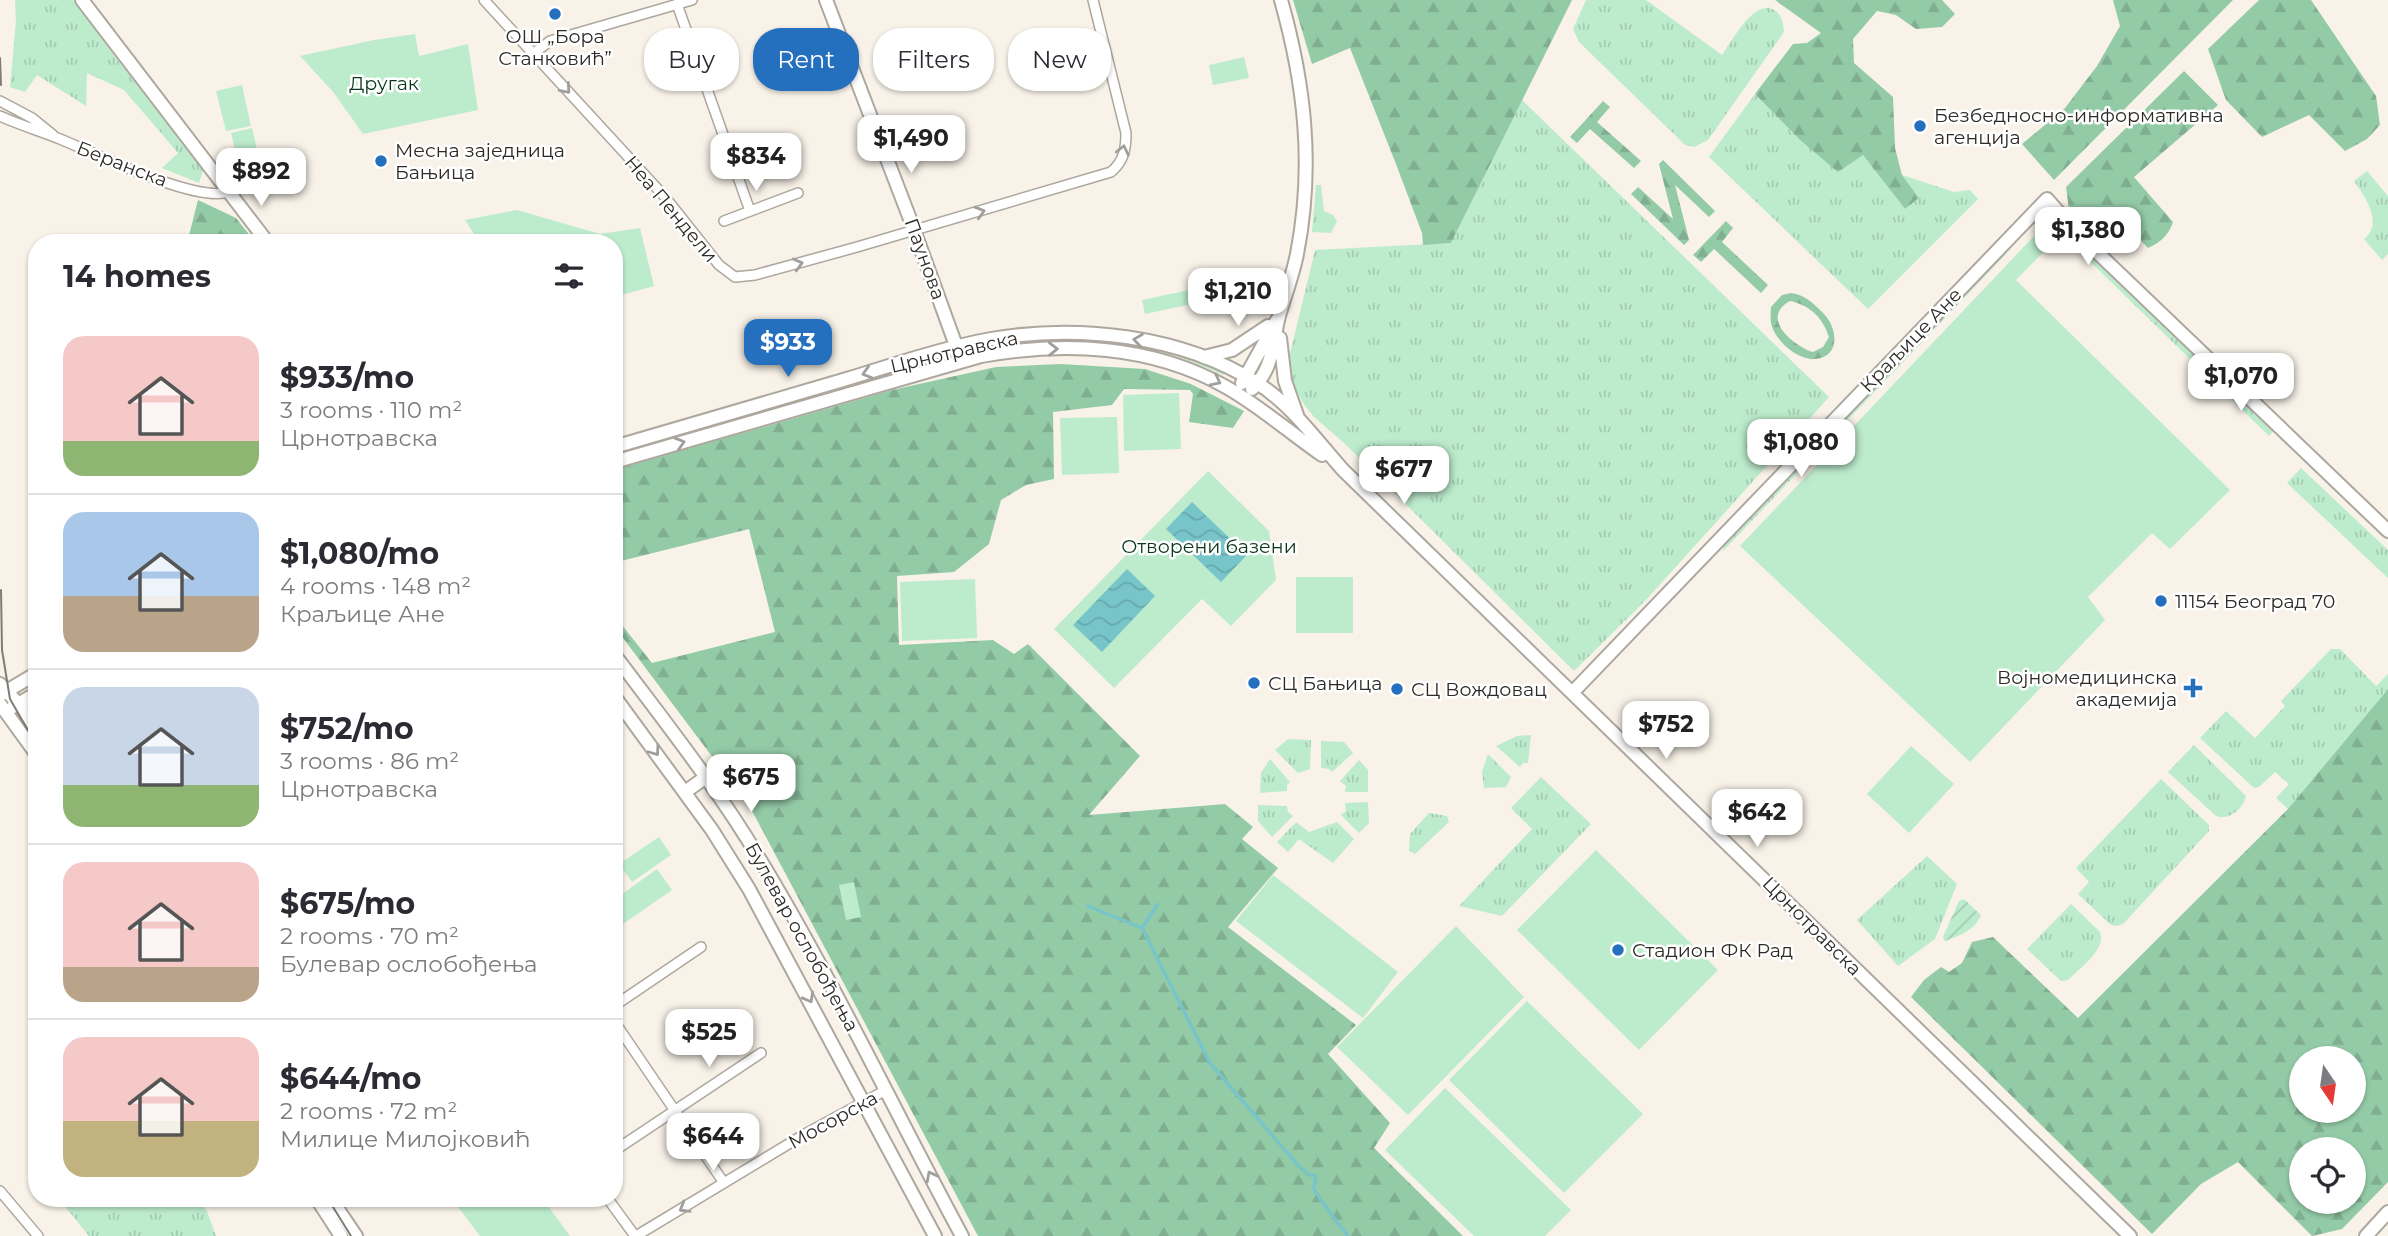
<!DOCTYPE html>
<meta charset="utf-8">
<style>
:root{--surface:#fff;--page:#f7f7f7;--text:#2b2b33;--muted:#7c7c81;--line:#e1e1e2;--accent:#256fbf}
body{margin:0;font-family:Montserrat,sans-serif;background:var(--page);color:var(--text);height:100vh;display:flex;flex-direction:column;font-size:26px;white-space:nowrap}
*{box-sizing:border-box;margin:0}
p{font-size:23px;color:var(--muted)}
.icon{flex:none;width:38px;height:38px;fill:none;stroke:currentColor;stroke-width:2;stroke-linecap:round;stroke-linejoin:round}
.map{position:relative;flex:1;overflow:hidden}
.details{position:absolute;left:28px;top:234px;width:595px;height:973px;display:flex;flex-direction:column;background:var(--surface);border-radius:28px;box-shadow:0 2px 5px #0004}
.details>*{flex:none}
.guide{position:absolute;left:644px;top:28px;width:665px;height:63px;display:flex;gap:14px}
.needle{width:46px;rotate:167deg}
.tools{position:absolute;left:2289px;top:1046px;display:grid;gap:14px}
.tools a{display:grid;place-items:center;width:77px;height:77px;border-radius:50%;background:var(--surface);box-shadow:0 2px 5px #0004;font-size:35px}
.price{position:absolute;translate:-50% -60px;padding:0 16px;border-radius:14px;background:#fff;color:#222;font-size:23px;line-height:46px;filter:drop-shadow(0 2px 4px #0008)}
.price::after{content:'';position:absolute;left:50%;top:42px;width:21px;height:16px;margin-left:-10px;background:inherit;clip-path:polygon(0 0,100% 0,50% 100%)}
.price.on{background:var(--accent);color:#fff}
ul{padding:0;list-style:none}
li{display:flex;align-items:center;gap:21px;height:175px;padding:0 35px}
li+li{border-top:2px solid var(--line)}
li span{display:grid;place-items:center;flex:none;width:196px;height:140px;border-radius:21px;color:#555}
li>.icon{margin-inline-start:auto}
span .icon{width:84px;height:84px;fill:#fffc;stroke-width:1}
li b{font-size:30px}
h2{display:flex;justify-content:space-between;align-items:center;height:84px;padding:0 35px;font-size:30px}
.tag{padding:0 24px;border-radius:28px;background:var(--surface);box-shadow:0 2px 5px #0004;font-size:24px;line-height:63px}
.tag.on{background:var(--accent);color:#fff}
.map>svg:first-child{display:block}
.grass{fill:url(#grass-tufts)}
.forest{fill:url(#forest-firs);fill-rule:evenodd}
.park{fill:#bdeccd}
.garden{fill:url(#garden-furrows)}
.water{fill:url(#water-waves)}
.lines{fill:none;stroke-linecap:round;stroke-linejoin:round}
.stream{stroke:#77c5c9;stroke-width:3.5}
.street-casing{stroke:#ada79e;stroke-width:12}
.secondary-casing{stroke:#ada79e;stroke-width:16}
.street{stroke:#fff;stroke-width:9}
.secondary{stroke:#fff;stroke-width:12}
.tram{stroke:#817c76;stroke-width:2}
.oneway{stroke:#a09f9e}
.poi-dot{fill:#256fbf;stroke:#fff;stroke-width:2.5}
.labels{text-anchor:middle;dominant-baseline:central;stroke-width:5;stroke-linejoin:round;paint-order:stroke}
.poi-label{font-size:19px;fill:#2d2a27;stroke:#fff;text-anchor:start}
.park-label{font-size:19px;fill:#0a3720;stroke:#fff}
.street-label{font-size:19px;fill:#2d2a27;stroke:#fff}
</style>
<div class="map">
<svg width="2388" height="1236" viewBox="0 0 2388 1236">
<defs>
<pattern id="grass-tufts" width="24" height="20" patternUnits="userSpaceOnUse" patternTransform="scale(1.75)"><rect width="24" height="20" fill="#bdeccd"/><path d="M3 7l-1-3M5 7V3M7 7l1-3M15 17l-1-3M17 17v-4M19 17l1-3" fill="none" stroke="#a3cbb0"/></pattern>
<pattern id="forest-firs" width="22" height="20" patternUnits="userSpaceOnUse" patternTransform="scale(1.75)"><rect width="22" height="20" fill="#94cba7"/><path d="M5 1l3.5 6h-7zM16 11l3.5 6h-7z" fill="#80ae90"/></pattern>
<pattern id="garden-furrows" width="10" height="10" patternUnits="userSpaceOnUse" patternTransform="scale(1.75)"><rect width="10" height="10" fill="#bdeccd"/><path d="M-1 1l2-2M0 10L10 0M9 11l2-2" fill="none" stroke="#a3cbb0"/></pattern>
<pattern id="water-waves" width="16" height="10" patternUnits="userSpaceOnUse" patternTransform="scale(1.75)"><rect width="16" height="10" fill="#77c5c9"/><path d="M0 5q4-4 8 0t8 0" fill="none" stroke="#67a9ad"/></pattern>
</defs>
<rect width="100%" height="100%" fill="#f8f2e8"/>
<path class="grass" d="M15,0H73L117,59L204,167L199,183L162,168L178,153L124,90L87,73L86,106L37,75L25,92L10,87L16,21Z
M1586,0H1646L1722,55C1732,42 1752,1 1772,9C1782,13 1783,23 1784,32L1708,140L1694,147L1685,145L1680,140L1579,42L1573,29Z
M1755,94L1799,139L1863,155L1905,209L1919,198L1902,175L1954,192L1970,190L1978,199L1868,309L1709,157Z
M1522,100L1829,397L1646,600L1574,671L1344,443L1314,417L1303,403L1294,386L1288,362L1315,250L1451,243Z
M2367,171L2388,196V254L2382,260L2364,239C2384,223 2365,197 2354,181Z
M1316,185H1321L1324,211L1333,215L1337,221L1331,233L1312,232Z
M2074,239L2274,430L2269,436L2071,243Z
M2006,247L2007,253L1723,551L1724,544Z
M1054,338C1087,339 1132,340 1163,349C1185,355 1205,364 1225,373L1224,375C1205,367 1187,359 1168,354C1115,339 1040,340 986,348L985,346Z
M932,360L933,363L614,456V453Z
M2301,468L2388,550V578L2287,483Z
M2331,649H2340L2376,686L2388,674V689L2288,809L2276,798L2289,784L2275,772L2259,787L2254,788L2200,738L2226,711L2255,738L2285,706L2281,701Z
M1531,735L1528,763H1523L1520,767L1496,746L1517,736Z
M1288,739L1311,740L1310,769L1298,773L1275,750Z
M1321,741L1344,742L1353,753L1332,772L1329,769L1321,768Z
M2194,745L2246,796C2243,809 2229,821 2216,816L2168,772Z
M1488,754L1511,777L1506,787L1484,788L1482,772Z
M1270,759L1290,782L1287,785V791L1260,793L1261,773Z
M1359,760L1368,770V792H1345L1346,786L1340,781Z
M1541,777L1591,824L1502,916L1459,906L1532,829L1511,808Z
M2161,779L2209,825V831L2123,924L2117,926L2111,925L2078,894L2089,882L2076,868Z
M1368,802L1369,823L1359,833L1341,815L1346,811L1345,803Z
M1258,805L1287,806L1288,812L1293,816L1272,837L1258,821Z
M1429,813L1447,816L1449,822L1415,854L1409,851L1410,834Z
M1296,822L1309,832L1337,822L1354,839L1333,863L1299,839L1288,852L1277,842Z
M1927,856L1957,884L1935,939L1898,966L1857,920Z
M2071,904L2100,932C2107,949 2080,968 2068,980L2061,981L2027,949Z
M59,1199H197L207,1211L216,1236H89Z"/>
<path class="forest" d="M1293,0H1572L1451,243L1423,245L1422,233L1396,164L1350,48L1312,64Z
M1775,0H1942L1955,14L1942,27L1916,29L1896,15L1877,11L1853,39L1854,63L1893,97L1895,148L1902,175L1919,198L1905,209L1863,155L1838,172L1799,139L1755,94L1793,44L1807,43L1821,33Z
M2113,0H2233L2054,180L2022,144L2065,108L2097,66L2120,26Z
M2259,0H2311L2376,96L2380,125L2367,139L2345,151L2309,115L2262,137L2226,100L2208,49Z
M2184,71L2218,105L2134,177L2173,222C2168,236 2161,242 2148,248L2130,229L2111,241L2069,210L2066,187Z
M1603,101L1610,107L1597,122L1641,161L1634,168L1590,129L1577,143L1570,137Z
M1663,160L1715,211L1709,217L1675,185L1689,240L1684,245L1631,194L1638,187L1673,219L1659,164Z
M198,200L236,218L256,243H187Z
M1726,221L1733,228L1722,242L1768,285L1761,293L1714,249L1701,262L1693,255Z
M1791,293C1805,295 1813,303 1823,313C1837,326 1842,357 1815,359C1798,361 1774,340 1771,323C1770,318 1771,312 1771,307L1782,295ZM1790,301C1810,305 1823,318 1829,337L1823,347L1813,352C1794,346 1759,318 1790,301Z
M1060,364L1145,369L1191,384L1244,411L1233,428L1189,422L1193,394L1190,390L1124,389L1112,405L1053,412L1054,479L1026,485L1001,500L989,544L954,572L897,576L899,645L993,640L1014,654L1028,644L1140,756L1089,815L1225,804L1253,827L1242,839L1278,868L1228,927L1356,1025L1328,1054L1390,1123L1374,1148L1463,1236H978L750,807L614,626V615L652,663L775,632L749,529L621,561L614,566V470L892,390L996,367Z
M2388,689V1182L2342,1229L2312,1236L2238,1162L2201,1184L2152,1234L1911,997L1924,980L1941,967L1949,972L1962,963L1972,942L1993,937L2078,1018L2288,809ZM2301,1059H2354V1111H2301ZM2301,1150H2354V1202H2301Z"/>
<path class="park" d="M415,34L419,56L468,44L478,110L363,134L334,93L300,56L374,40Z
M1244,57L1249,78L1213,85L1209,65Z
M242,85L251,126L226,131L216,91Z
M252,128L261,166L240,170L231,133Z
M517,210L600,234L640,228L654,286L614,297V243H480L465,220Z
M2044,230L2059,236L2016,280L2230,490L2170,549L2152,533L2088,597L2105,620L1970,762L1740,546L2037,233Z
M1189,290L1192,304L1145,314L1142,300Z
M1179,393L1181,449L1124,451L1123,395Z
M1117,417L1119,473L1062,475L1060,418Z
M1208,471L1269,531L1276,580L1231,626L1202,599L1114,688L1054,629Z
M1296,577H1353V633H1296Z
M975,579L977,638L902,641L900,582Z
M1911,746L1954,784L1909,833L1867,794Z
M659,837L671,855L632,882L619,864Z
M1596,850L1718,970L1639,1050L1517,930Z
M657,869L672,890L623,924L614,912V900Z
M1273,875L1398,972L1363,1018L1236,921Z
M854,882L861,917L846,920L839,885Z
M1456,926L1524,997L1408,1115L1337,1047Z
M1527,1001L1643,1114L1564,1193L1449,1080Z
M1445,1088L1571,1210L1545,1236H1474L1385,1150Z
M452,1199H543L570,1236H480Z"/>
<path class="garden" d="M1964,899L1981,915C1975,930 1959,936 1945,941L1943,937L1959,901Z"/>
<path class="water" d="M1192,502L1247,555L1221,582L1166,529Z
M1127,569L1155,596L1102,652L1073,625Z"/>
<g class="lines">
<path class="stream" d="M1088,906L1142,928L1210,1063L1297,1164L1309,1175L1316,1176C1316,1180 1314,1184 1314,1188C1314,1192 1343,1230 1348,1236
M1142,928L1158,904"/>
<defs>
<path id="street" d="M484,0L665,197L719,265L735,277L755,275L857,247L1111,172C1124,161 1126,149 1126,133L1093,0
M677,4L750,211
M534,53L550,41L692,0
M0,101L32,118L53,135
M0,116C20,125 40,131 60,139C94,153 196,203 228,192
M724,221L798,193
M614,1006L701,947
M614,1021L724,1183
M614,1151L761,1053
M0,1191L38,1236
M608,1199L635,1236
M636,1236L805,1134L886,1090"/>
<path id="secondary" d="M82,0L268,243
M826,0L910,219L959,354
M1280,338L1285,381L1297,415
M1204,357L1232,350L1268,326
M1242,383L1277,320
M1252,389C1274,368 1272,343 1279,316C1285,295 1293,275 1297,254C1314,167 1305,85 1281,0
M614,447C687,425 760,404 833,383C885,368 937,349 991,339C1078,324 1181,335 1257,383C1291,404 1317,441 1343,470L2130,1236
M614,462L981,356C1064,341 1152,345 1226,387C1260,406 1290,433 1322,455
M614,654C664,721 716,786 759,858C833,980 894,1110 962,1236
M0,684L22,708L37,731
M1572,693L2047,199L2076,232L2388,531
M0,695L37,673
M614,696L712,830L749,889L935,1236
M0,704L37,755
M13,707L37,693
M685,792L706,777
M317,1199L341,1236
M331,1199L356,1236
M2366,1236L2388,1212"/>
</defs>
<use href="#street" class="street-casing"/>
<use href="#secondary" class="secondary-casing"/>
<use href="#street" class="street"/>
<use href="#secondary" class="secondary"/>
<path class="tram" d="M0,58L1,85
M1,590L2,650L10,699L37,746
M328,1199L351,1236"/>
</g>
<defs><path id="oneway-chevron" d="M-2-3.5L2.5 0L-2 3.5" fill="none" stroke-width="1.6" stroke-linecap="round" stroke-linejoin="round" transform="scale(1.75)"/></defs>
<g class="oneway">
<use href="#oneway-chevron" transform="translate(566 89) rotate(49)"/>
<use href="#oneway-chevron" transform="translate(1123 150) rotate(-77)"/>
<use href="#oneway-chevron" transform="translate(980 212) rotate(-16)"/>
<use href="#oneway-chevron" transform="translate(798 264) rotate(-15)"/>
<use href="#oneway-chevron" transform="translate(1138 340) rotate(-172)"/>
<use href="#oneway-chevron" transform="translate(1053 349) rotate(-1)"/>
<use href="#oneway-chevron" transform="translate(867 373) rotate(164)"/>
<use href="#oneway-chevron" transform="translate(1216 381) rotate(27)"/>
<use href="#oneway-chevron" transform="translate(680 443) rotate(-16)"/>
<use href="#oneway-chevron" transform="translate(655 751) rotate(54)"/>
<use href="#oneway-chevron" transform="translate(809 998) rotate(61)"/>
<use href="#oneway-chevron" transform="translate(931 1176) rotate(-118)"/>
<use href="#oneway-chevron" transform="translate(684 1208) rotate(149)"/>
</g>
<g class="poi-dot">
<circle cx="555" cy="14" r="7"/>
<circle cx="1920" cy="126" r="7"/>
<circle cx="381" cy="161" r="7"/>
<circle cx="2161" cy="601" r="7"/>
<circle cx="1254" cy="683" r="7"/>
<path d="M2189.5 677.5h7v7h7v7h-7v7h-7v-7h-7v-7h7z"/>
<circle cx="1397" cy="689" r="7"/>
<circle cx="1618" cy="950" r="7"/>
</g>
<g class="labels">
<g class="poi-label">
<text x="555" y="36" text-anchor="middle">ОШ „Бора<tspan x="555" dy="22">Станковић”</tspan></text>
<text x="1934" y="115">Безбедносно-информативна<tspan x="1934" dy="22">агенција</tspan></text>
<text x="395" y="150">Месна заједница<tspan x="395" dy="22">Бањица</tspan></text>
<text x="2175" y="601">11154 Београд 70</text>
<text x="2177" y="677" text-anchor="end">Војномедицинска<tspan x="2177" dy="22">академија</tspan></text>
<text x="1268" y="683">СЦ Бањица</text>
<text x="1411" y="689">СЦ Вождовац</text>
<text x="1632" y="950">Стадион ФК Рад</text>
</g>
<g class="park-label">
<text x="384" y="83">Другак</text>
<text x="1209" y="546">Отворени базени</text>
</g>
<g class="street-label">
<text transform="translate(122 164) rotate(21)">Беранска</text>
<text transform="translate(671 209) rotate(50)">Неа Пендели</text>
<text transform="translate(925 259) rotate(70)">Паунова</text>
<text transform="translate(1911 340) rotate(-46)">Краљице Ане</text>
<text transform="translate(954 352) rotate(-13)">Црнотравска</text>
<text transform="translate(1812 926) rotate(45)">Црнотравска</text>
<text transform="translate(802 937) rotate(61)">Булевар ослобођења</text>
<text transform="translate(833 1120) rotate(-29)">Мосорска</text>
</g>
</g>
</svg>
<div class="tools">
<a><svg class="needle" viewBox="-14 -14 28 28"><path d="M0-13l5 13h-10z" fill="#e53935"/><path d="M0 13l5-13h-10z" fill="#7c7c81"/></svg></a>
<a><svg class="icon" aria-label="locate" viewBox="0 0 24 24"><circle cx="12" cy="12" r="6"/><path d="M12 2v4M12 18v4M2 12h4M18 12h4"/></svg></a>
</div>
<b class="price" style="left:911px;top:175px">$1,490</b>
<b class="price" style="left:756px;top:193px">$834</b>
<b class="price" style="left:261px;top:208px">$892</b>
<b class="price" style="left:2088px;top:267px">$1,380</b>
<b class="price" style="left:1238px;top:328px">$1,210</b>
<b class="price on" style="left:788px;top:379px">$933</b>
<b class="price" style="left:2241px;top:413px">$1,070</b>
<b class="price" style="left:1801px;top:479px">$1,080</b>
<b class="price" style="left:1404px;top:506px">$677</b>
<b class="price" style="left:1666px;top:761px">$752</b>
<b class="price" style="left:751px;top:814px">$675</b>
<b class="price" style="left:1757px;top:849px">$642</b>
<b class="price" style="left:709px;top:1069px">$525</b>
<b class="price" style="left:713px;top:1173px">$644</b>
<div class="guide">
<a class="tag">Buy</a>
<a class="tag on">Rent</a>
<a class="tag">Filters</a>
<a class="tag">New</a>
</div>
<section class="details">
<h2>14 homes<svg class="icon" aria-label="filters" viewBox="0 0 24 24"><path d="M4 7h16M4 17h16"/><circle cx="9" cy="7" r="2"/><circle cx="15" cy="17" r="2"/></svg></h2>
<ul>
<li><span style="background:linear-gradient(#f6c9c9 75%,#8fb573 0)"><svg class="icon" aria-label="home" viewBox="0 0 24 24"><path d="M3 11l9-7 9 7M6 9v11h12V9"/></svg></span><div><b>$933/mo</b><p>3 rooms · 110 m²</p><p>Црнотравска</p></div></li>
<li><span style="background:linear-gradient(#a9c7e8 60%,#b9a48a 0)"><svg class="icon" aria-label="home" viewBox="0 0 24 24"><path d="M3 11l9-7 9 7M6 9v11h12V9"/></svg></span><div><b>$1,080/mo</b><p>4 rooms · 148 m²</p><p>Краљице Ане</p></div></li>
<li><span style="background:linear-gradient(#c9d6e8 70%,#8fb573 0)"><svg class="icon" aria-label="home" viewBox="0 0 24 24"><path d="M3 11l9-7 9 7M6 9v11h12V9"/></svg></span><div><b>$752/mo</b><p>3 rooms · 86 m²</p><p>Црнотравска</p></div></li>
<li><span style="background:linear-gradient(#f6c9c9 75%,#b9a48a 0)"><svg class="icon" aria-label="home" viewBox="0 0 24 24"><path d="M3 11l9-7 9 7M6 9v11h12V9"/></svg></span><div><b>$675/mo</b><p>2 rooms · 70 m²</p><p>Булевар ослобођења</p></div></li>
<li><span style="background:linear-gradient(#f6c9c9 60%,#c2b280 0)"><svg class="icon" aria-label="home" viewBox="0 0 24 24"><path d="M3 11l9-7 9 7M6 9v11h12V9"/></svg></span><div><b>$644/mo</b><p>2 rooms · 72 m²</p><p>Милице Милојковић</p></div></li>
</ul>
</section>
</div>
